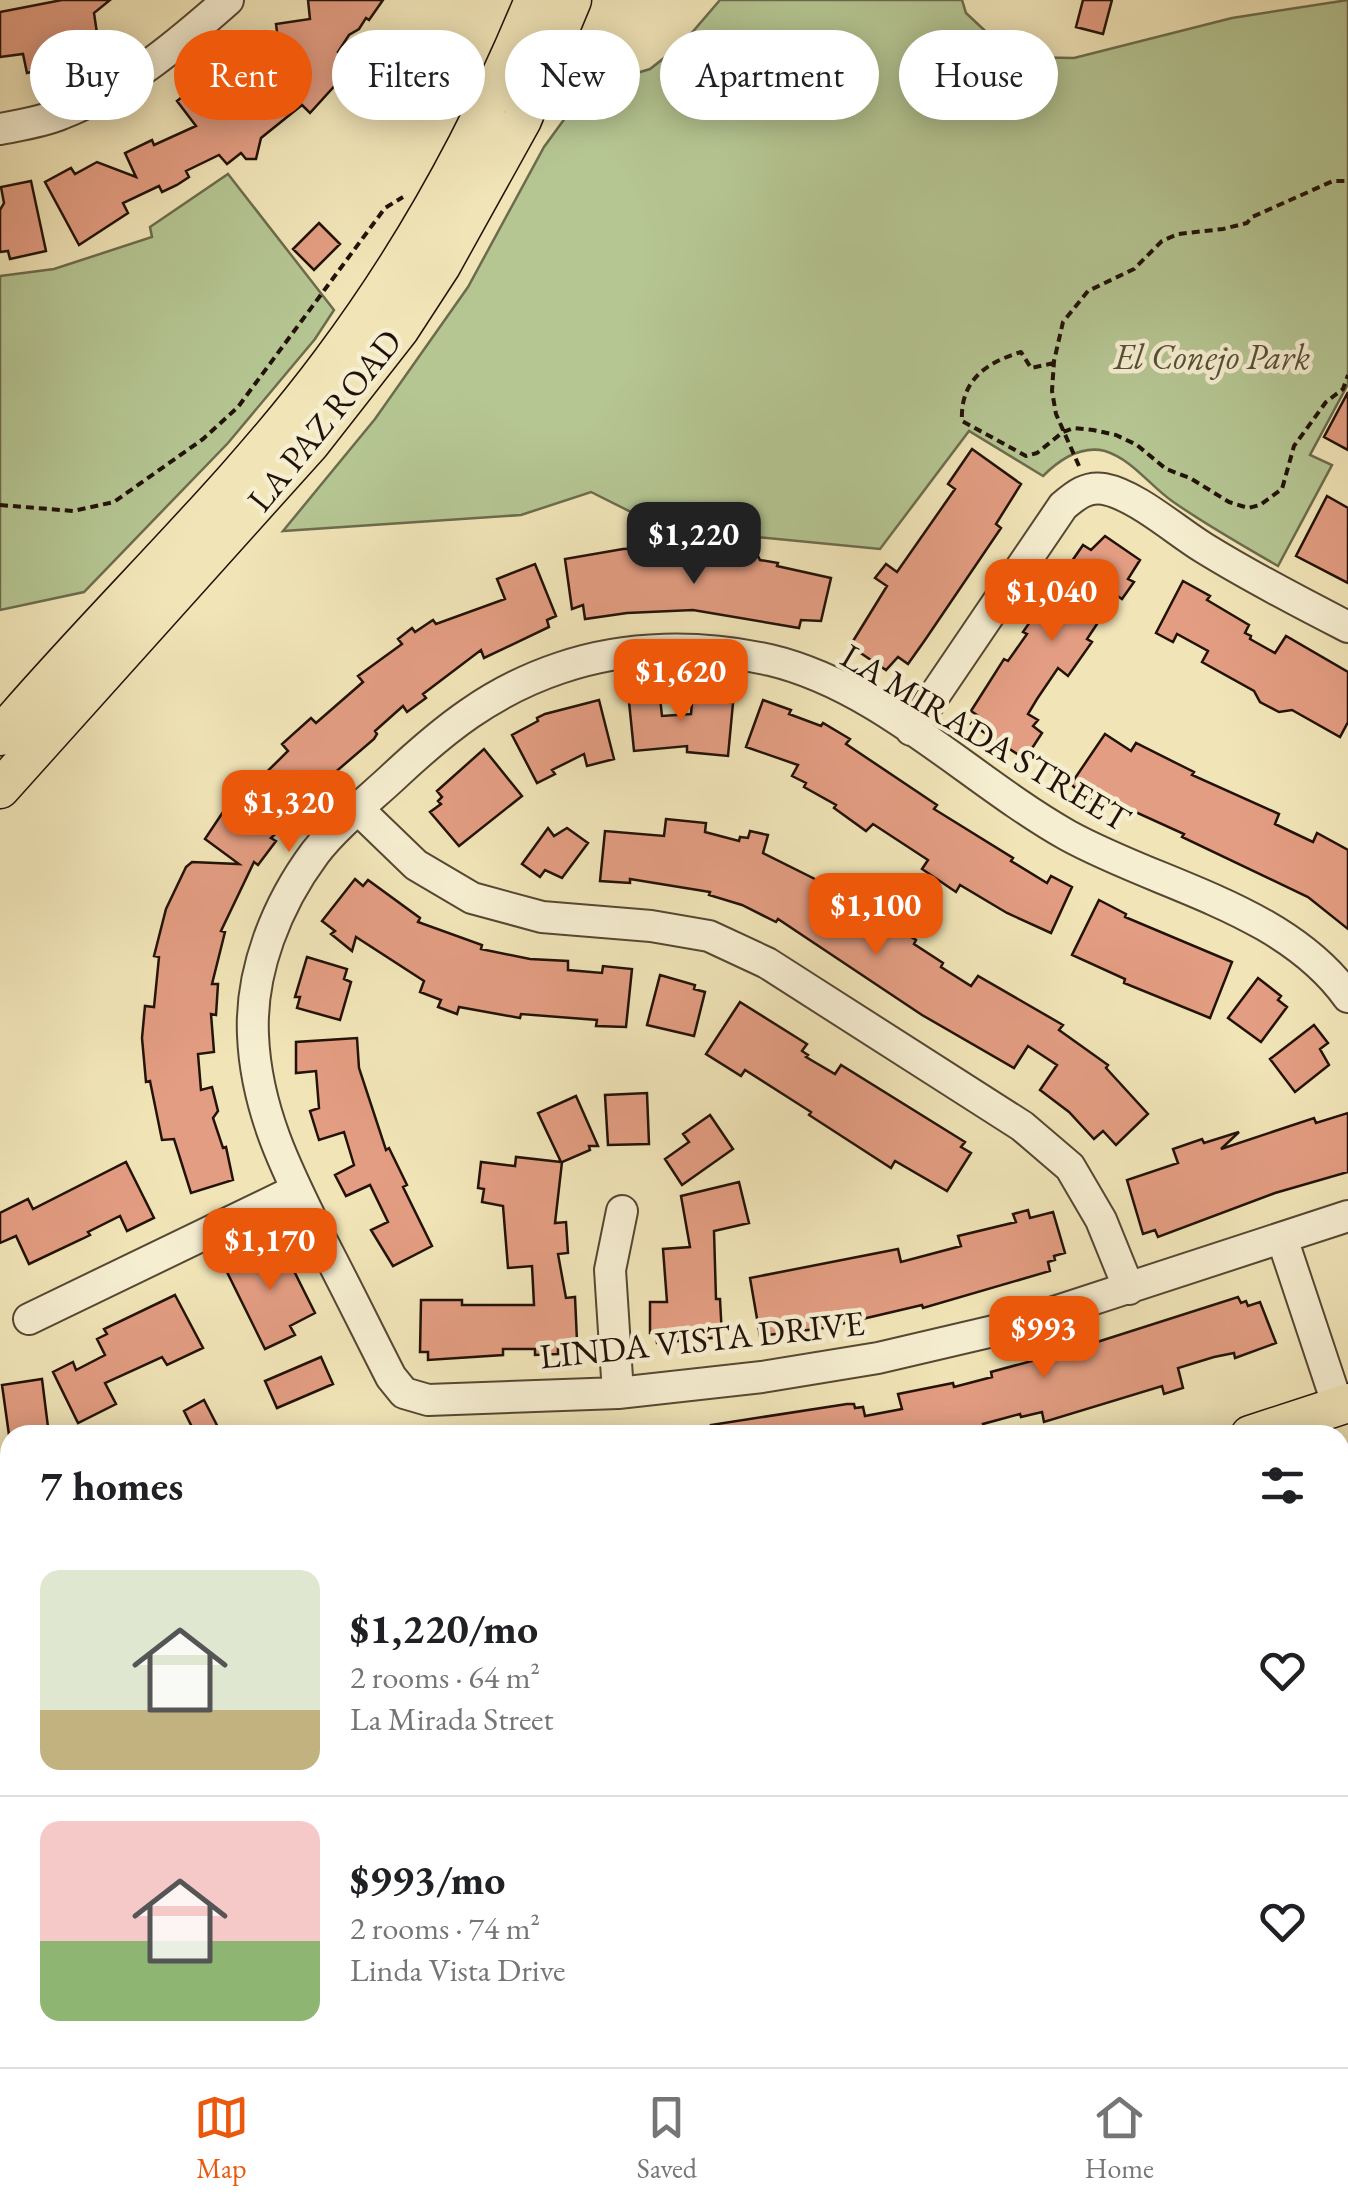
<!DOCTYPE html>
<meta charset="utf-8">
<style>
:root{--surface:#fff;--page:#f6f6f6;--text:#202124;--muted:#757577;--line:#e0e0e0;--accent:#ea580c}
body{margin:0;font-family:"EB Garamond",serif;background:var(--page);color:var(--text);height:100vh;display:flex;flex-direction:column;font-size:38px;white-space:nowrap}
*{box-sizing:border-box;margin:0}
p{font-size:32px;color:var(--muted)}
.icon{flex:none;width:55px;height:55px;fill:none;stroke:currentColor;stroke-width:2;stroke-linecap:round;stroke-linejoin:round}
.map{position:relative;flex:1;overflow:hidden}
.details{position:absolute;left:0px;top:1425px;width:1350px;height:642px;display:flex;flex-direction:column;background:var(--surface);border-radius:30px 30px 0 0;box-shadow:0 5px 25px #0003}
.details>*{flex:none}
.hud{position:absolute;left:30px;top:30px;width:1290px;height:90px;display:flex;gap:20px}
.price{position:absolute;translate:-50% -85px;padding:0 22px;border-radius:20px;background:var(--accent);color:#fff;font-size:32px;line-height:65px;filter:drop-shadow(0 2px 5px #0008)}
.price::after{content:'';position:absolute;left:50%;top:60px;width:30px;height:22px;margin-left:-15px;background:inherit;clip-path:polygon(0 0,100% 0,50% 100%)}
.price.current{background:#222;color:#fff}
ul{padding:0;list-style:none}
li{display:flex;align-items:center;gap:30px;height:250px;padding:0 40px}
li+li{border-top:2px solid var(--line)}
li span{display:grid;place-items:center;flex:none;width:280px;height:200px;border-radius:20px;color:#555}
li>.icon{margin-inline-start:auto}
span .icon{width:120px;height:120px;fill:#fffc;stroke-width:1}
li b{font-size:42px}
h2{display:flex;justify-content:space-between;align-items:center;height:120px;padding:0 40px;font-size:42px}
.tag{padding:0 35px;border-radius:45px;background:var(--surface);box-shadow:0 5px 25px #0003;font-size:35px;line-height:90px}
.tag.current{background:var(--accent);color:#fff}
.dock{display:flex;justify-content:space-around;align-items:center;height:140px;border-top:2px solid var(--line);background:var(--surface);font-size:28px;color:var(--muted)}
.dock a{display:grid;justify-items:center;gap:5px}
.dock .current{color:var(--accent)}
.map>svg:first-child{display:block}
.green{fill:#b5c693;stroke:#6c6c4d;stroke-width:2.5}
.building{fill:#e39d82;stroke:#221207;stroke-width:2.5}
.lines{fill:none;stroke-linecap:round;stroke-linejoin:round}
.minor-casing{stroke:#564733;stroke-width:34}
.major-casing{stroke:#221207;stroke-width:41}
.path{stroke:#221207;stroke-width:4;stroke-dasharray:8 5;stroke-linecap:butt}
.minor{stroke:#f6eed1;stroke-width:30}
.major{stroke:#f1e5b8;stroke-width:38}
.labels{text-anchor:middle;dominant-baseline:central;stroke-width:9;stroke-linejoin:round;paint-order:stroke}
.park-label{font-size:35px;font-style:italic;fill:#555138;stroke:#f6eed1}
.street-label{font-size:35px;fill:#221207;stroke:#f6eed1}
</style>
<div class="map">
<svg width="1348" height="2067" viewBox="0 0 1348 2067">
<rect width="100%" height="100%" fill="#f1e5b8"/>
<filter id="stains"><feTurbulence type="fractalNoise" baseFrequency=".002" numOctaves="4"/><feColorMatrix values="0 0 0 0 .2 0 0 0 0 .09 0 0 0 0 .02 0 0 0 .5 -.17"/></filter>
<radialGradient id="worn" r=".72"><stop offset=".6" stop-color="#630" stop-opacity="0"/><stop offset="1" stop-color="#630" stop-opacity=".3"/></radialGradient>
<path class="green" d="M720,0H962L966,13L1013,57L1074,58L1232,18L1348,0V384L1310,455L1332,465L1278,566C1242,545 1206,525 1172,501C1149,485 1133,460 1105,451C1081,445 1059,460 1043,476L969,431L880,549L663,528L591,492L521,515L283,531L375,419L468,287L544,147L587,88L650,69L683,43Z
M228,174L334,310L315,339L228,443L84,592L0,610V276L54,269L152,237L150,227Z"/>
<path class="building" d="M62,0H110L94,13L98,40L65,48L66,52L55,55L58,66L27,73L23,54L0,57V12Z
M308,0H383L369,20L366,18L359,29L349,35L338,52L361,70L362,79L357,85L348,86L340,80L310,113L302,105L261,138L256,159H246L241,153L227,164L219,155L186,171L189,177L177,185L162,192L159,186L123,203L128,213L79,245L45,182L71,168L75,174L97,162L136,177L125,153L152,140L154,145L196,126L177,101L197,85L220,114L253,89L261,99L282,72L276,24L310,19Z
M1083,0H1112L1103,34L1076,27Z
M31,181L46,251L10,259L8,251L0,252V210L4,203L1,187Z
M319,223L340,244L314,270L293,249Z
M1348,392V450L1324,437Z
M972,449L1021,484L996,524L1001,528L925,640L908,664L898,657L886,670L850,646L887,586L875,578L886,564L897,572L955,489L948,484Z
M1327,496L1348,508V583L1296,556Z
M1105,536L1140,560L1128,579L1134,582L1122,599L1110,591L1091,620L1097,624L1087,639L1092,642L1068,676L1058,668L1037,699L1028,714L1038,720L1033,726L1042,733L1025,759L971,724L977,715L971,711L1004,659L1008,661L1027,634L1023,632L1083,545L1091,550Z
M663,547L664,559L735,565L737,555L749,557L756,552L760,560L778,563L777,566L831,578L821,621L801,620L799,628L693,610L627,613L585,619L583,605L572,609L565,559L623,549Z
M535,564L556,616L547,620L549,627L484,658L481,650L423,694L426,698L407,712L403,706L375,731L377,734L374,739L311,793L314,797L271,838L276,841L258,865L254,862L221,931L225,932L212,984H218L216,1015L211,1014L214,1052L198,1054L201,1090L212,1087L218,1111L213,1118L223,1148L226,1147L233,1180L191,1193L174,1139L162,1140L150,1081L146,1082L142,1038L145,1006L154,1007L159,957L154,956L166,909L186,867L192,862L239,864L205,839L227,806L230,808L288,751L282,744L311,718L316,723L363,682L358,676L402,644L398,639L412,628L415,632L433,620L436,624L505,599L497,579Z
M1183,581L1210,596L1207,600L1249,625L1245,633L1251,636L1250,639L1275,653L1286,636L1348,672V722L1340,737L1292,710L1279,712L1260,702L1254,691L1202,662L1208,651L1177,634L1173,642L1156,633Z
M659,689L662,716L691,714L693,692L723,695V702L733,703L728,756L687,752V746L634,751L628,692Z
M599,700L614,759L587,766L584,754L552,770L555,774L537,783L512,735L538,721L537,718L545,714Z
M763,700L791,710L789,714L821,726L823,723L850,739L846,744L937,805L934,809L1013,858L1011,861L1047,883L1051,876L1072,887L1051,933L1007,913L960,885L956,892L922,869L928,860L873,824L866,831L834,808L836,805L804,787L806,783L792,776L798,765L746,747Z
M1105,734L1131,751L1136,743L1194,772L1192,775L1279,814L1275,824L1313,842L1317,833L1348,850V929L1308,897L1182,837L1184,834L1107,799L1102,805L1077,790L1071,784Z
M484,749L522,796L459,846L430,812L441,804L438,801L442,797L437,791Z
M666,819L706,823L705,832L739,841L740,837L748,838L750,831L768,835L763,853L833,888L836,884L904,927L901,931L916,940L914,944L943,963L941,967L971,986L978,976L1063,1025L1059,1030L1108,1065L1106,1068L1148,1114L1116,1145L1103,1131L1094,1139L1069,1112L1040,1090L1057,1065L1028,1046L1014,1068L922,1015L778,919L776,922L742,905L709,895L710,892L630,879V883L600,881L605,831L664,836Z
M548,828L554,836L567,828L588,843L562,878L545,870L540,877L522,864Z
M355,879L363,886L368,880L420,918L418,922L482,945L481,949L530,959L568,961V970L602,973L603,966L632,969L626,1027L596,1026L597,1020L521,1014L520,1018L459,1007L457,1014L438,1007L441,1000L420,992L424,981L356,937L352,951L331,934L335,931L322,921Z
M1099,900L1126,914L1125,917L1232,962L1210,1018L1124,983L1125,979L1072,955Z
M307,957L347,969L344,979L351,982L340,1020L297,1008L300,997H295Z
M660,975L695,985L694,989L705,992L694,1036L647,1025Z
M1258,978L1281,996L1278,1000L1287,1007L1261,1042L1228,1018Z
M740,1002L807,1044L802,1051L808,1055L806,1057L835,1074L841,1065L965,1142L961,1147L971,1153L947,1191L895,1161L891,1168L809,1115L811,1112L745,1070L741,1076L706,1054Z
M1314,1025L1328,1043L1320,1049L1329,1065L1295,1092L1270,1059Z
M357,1038L359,1068L386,1150L389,1148L407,1185L403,1187L432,1246L393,1266L371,1230L388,1222L370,1185L346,1196L335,1175L354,1165L344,1132L319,1140L310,1111L319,1108L316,1071L296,1073V1042Z
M647,1093L649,1144L608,1145L605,1095Z
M576,1096L598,1146H589L590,1150L562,1162L555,1223L566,1222L568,1253L558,1254L566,1298L575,1297L577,1341H565V1345H558V1354L535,1355V1349H503V1355L428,1360V1352H420L421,1300H462V1305H534L532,1266L508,1268L503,1206L482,1202L484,1189L478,1188L481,1162L515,1166L516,1157L561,1162L538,1113Z
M1348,1113V1172L1275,1193L1158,1237L1155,1230L1143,1234L1127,1180L1178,1163L1173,1149L1202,1139L1204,1143L1239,1132L1221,1149L1314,1118L1316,1123Z
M710,1115L733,1149L682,1185L665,1159L689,1142L683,1134Z
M126,1162L154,1218L127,1231L120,1216L88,1232L90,1235L82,1239L29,1264L16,1236L0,1243V1213L28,1199L33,1209Z
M739,1182L749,1223L714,1231L716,1299H720L722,1337L657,1343L656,1333H650V1302H667L663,1249L690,1247L681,1196Z
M1028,1210L1030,1218L1053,1212L1065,1253L1054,1256L1055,1260L1048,1262L1050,1271L923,1308L922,1305L824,1328L760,1336L750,1278L898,1249L901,1262L961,1246L958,1236L1016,1222L1013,1214Z
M272,1242L277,1252L283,1249L315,1313L290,1326L295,1335L265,1349L224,1266Z
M175,1295L203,1348L167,1365L162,1357L105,1383L116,1404L78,1423L53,1372L73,1362L76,1370L105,1355L97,1339L107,1334L104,1329Z
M1238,1297L1241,1303L1246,1301L1248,1306L1260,1302L1276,1343L1235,1358L1234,1353L1214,1357L1178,1368L1183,1388L1164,1394L1162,1386L1044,1422L1042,1412L1021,1417L1020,1414L983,1424L985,1431L971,1435H712L711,1425L847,1404H854L855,1408L863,1407L865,1416L902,1409L898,1394L953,1383L954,1387L992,1377L991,1372L1072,1350Z
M321,1357L333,1384L277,1408L265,1381Z
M42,1379L49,1435H9L2,1385Z
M204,1400L222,1435H196L184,1411Z"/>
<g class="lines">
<defs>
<path id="minor" d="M0,129C20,125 42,122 61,114C125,89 177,45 228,0
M911,730L1063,506C1076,495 1087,486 1104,489C1136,495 1176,531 1204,548C1251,577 1299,602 1348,627
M359,810L416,865L472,898L542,917L651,926L709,936L767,963L1022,1126L1070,1167L1101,1220L1129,1289
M1348,997C1284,908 1159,886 1067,835C970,780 880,686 770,660C701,645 627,645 560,668C491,691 443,730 391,779C366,802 336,826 315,853C277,904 250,971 253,1035C256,1112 289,1175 323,1243C346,1287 368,1332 391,1377L404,1393L428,1400L618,1393L762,1377L878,1358L1002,1329L1348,1216
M1282,1238L1338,1406
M29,1319L296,1190
M618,1393L610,1270L622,1211
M1340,1602L1348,1599
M0,1716L10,1719
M1340,1900L1348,1898
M298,2067V2058
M594,2067L596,2058
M873,2067L876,2058"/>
<path id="major" d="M0,736C108,609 232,495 331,362C415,250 481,129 534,0
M0,789L310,444L400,329L441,266L522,120L572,0
M1250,1435L1348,1403
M0,1530L10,1533"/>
</defs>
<use href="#minor" class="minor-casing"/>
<use href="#major" class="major-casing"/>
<path class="path" d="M1054,363L1031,368L1021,352C985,363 960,381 962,421L1026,456L1037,453L1063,432L1074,428L1093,430L1116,435L1137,445L1166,469L1190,478L1229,502L1248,508L1260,505L1282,489L1294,446L1326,402L1343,389L1348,375
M1079,466L1056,414L1052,391L1054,361L1063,322L1088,291L1134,269L1162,241L1178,234L1223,229L1247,223L1252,217L1333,181H1348
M0,505L73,511L114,502L203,439L238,407L385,208L403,197"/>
<use href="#minor" class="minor"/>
<use href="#major" class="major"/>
</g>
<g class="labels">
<g class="park-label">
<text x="1212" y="356">El Conejo Park</text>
</g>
<g class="street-label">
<text transform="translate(324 420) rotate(-51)">LA PAZ ROAD</text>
<text transform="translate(986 737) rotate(31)">LA MIRADA STREET</text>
<text transform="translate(702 1339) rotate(-6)">LINDA VISTA DRIVE</text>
</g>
</g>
<rect width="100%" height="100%" filter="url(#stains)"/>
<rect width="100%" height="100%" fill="url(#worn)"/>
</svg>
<b class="price current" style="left:694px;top:587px">$1,220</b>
<b class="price" style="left:1052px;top:644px">$1,040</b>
<b class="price" style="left:681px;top:724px">$1,620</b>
<b class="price" style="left:289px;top:855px">$1,320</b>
<b class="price" style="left:876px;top:958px">$1,100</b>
<b class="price" style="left:270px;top:1293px">$1,170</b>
<b class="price" style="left:1044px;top:1381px">$993</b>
<div class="hud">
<a class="tag">Buy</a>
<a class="tag current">Rent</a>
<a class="tag">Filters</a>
<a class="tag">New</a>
<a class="tag">Apartment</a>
<a class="tag">House</a>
</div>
<section class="details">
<h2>7 homes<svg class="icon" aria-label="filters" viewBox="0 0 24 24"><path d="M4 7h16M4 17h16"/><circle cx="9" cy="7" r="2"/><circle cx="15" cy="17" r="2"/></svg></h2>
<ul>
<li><span style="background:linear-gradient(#dfe7d0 70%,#c2b280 0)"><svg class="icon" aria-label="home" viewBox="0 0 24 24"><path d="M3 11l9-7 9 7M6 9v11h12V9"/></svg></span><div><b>$1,220/mo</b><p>2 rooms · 64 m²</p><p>La Mirada Street</p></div><svg class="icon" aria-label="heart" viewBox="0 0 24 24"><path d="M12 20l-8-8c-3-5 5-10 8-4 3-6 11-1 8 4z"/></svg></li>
<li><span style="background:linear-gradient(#f6c9c9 60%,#8fb573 0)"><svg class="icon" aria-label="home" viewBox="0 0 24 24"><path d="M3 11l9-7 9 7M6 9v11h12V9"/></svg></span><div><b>$993/mo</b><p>2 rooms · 74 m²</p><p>Linda Vista Drive</p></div><svg class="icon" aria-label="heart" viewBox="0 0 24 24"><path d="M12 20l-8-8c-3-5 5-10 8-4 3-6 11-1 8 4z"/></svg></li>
</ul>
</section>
</div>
<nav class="dock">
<a class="current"><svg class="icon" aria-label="map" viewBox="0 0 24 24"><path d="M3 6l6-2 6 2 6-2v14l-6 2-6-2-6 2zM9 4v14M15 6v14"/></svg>Map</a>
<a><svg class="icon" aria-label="saved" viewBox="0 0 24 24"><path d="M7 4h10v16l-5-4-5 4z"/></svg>Saved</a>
<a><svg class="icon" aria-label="home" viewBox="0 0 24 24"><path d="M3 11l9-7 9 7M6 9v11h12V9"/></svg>Home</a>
</nav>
